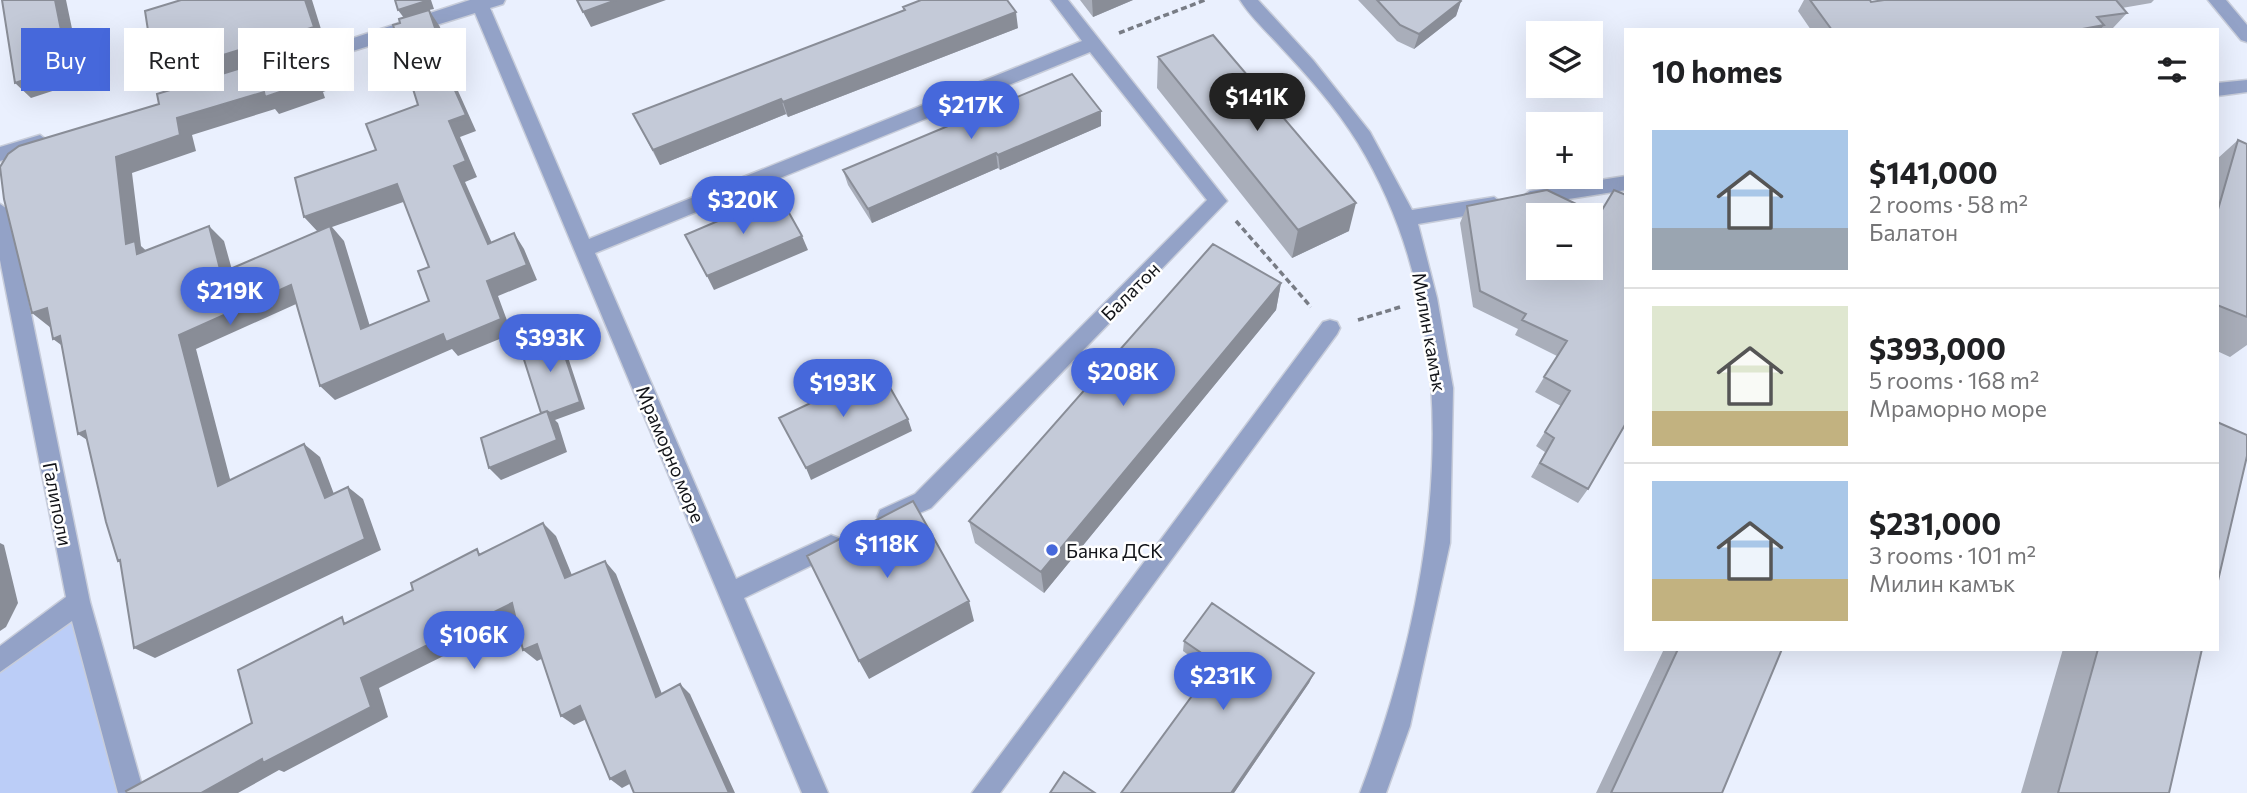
<!DOCTYPE html>
<meta charset="utf-8">
<style>
:root{--surface:#fff;--page:#f2f2f2;--text:#202124;--muted:#757577;--line:#e0e0e0;--accent:#4668db}
body{margin:0;font-family:Commissioner,sans-serif;background:var(--page);color:var(--text);height:100vh;display:flex;flex-direction:column;font-size:26px;white-space:nowrap}
*{box-sizing:border-box;margin:0}
p{font-size:23px;color:var(--muted)}
.icon{flex:none;width:38px;height:38px;fill:none;stroke:currentColor;stroke-width:2;stroke-linecap:round;stroke-linejoin:round}
.map{position:relative;flex:1;overflow:hidden}
.sheet{position:absolute;left:1624px;top:28px;width:595px;height:623px;display:flex;flex-direction:column;background:var(--surface);border-radius:0px;box-shadow:0 7px 28px #0002}
.sheet>*{flex:none}
.hud{position:absolute;left:21px;top:28px;width:665px;height:63px;display:flex;gap:14px}
.fabs{position:absolute;left:1526px;top:21px;display:grid;gap:14px}
.fabs a{display:grid;place-items:center;width:77px;height:77px;border-radius:0px;background:var(--surface);box-shadow:0 7px 28px #0002;font-size:35px}
.price{position:absolute;translate:-50% -60px;padding:0 16px;border-radius:24px;background:var(--accent);color:#fff;font-size:23px;line-height:46px;filter:drop-shadow(0 2px 4px #0008)}
.price::after{content:'';position:absolute;left:50%;top:42px;width:21px;height:16px;margin-left:-10px;background:inherit;clip-path:polygon(0 0,100% 0,50% 100%)}
.price.on{background:#222;color:#fff}
ul{padding:0;list-style:none}
li{display:flex;align-items:center;gap:21px;height:175px;padding:0 28px}
li+li{border-top:2px solid var(--line)}
li span{display:grid;place-items:center;flex:none;width:196px;height:140px;border-radius:0px;color:#555}
li>.icon{margin-inline-start:auto}
span .icon{width:84px;height:84px;fill:#fffc;stroke-width:1}
li b{font-size:30px}
h2{display:flex;justify-content:space-between;align-items:center;height:84px;padding:0 28px;font-size:30px}
.tag{padding:0 24px;border-radius:0px;background:var(--surface);box-shadow:0 7px 28px #0002;font-size:24px;line-height:63px}
.tag.on{background:var(--accent);color:#fff}
.map>svg:first-child{display:block}
.green{fill:#bbcdf7}
.lines{fill:none;stroke-linecap:round;stroke-linejoin:round}
.minor-casing{stroke:#c8cdda;stroke-width:3}
.path{stroke:#787c85;stroke-width:3.5;stroke-dasharray:6 3.5;stroke-linecap:butt}
.minor{fill:#93a2c7;fill-rule:evenodd}
.wall{fill:#a9aeba}
.shaded-wall{fill:#898d97}
.building{fill:#c4cad8;stroke:#898d97;stroke-width:2;fill-rule:evenodd}
.poi-dot{fill:#4668db;stroke:#fff;stroke-width:2.5}
.labels{text-anchor:middle;dominant-baseline:central;stroke-width:5;stroke-linejoin:round;paint-order:stroke}
.street-label{font-size:19px;fill:#13151a;stroke:#fff}
.poi-label{font-size:19px;fill:#13151a;stroke:#fff;text-anchor:start}
</style>
<div class="map">
<svg width="2247" height="793" viewBox="0 0 2247 793">
<rect width="100%" height="100%" fill="#eaf0fe"/>
<path class="green" d="M78,602L131,793H0V660Z"/>
<g class="lines">
<defs>
<path id="minor" d="M470,0H505L503,4L490,8L589,239L1082,41L1051,0H1068L1227,201L931,508L888,527L880,524L877,517L880,510L915,494L1207,200L1090,52L595,253L736,579L831,535L839,538L842,545L839,552L744,598L828,793H802L475,13L298,68L289,62L292,58Z
M1240,0H1258L1313,60L1370,132L1412,210L1494,197L1503,204L1494,211L1418,224L1437,298L1453,388L1450,543L1410,726L1386,793H1360C1437,591 1476,337 1358,143C1336,107 1306,74 1278,44C1265,30 1250,16 1240,0Z
M2208,0H2226L2247,25V42L2241,40Z
M2247,80V92L2217,96V83Z
M40,135L49,142L46,147L0,161V147Z
M1626,176V190L1530,205L1521,198L1530,191Z
M0,204L10,211L90,602L144,793H118L72,621L0,672V646L66,597L0,260Z
M1330,320L1337,322L1340,328L1337,334L1000,793H972L1323,322Z"/>
</defs>
<use href="#minor" class="minor-casing"/>
<path class="path" d="M1119,33L1205,0
M1236,221L1311,307
M1358,320L1400,307"/>
<use href="#minor" class="minor"/>
</g>
<path class="wall" d="M1080,0H1133L1093,17Z
M1358,0H1460L1461,1L1456,16L1414,49L1397,41Z
M1804,0H1870L1871,2L1884,0H2154L2151,3L2122,8L2127,13L2113,28L2103,30H1811L1798,11Z
M903,7L1018,28L788,117L786,114L660,165L633,114L904,11Z
M1158,57L1349,231L1292,258L1157,88Z
M1101,126L1000,170L998,168L872,223L848,185L843,170Z
M2238,140L2247,144V345L2230,357L2217,351V159Z
M1467,206L1599,215L1588,489L1578,503L1531,477L1545,452L1536,446L1561,406L1535,392L1557,356L1515,335L1518,329L1473,307L1460,223Z
M1281,283L1276,310L1044,593L975,543L969,521Z
M1184,641L1314,673L1309,683L1234,793H1121L1210,671L1183,651Z
M1664,649H1782L1722,793H1596Z
M2063,649H2202L2169,793H2021Z"/>
<path class="shaded-wall" d="M55,0H66L83,81L31,98L15,83Z
M305,0H312L325,42L319,44L331,61L339,86L323,92L325,98L279,114L275,109L192,135L196,151L132,173L141,246L152,256L154,270L126,244L116,157L177,118L264,92L312,81L169,91L155,76Z
M429,0H431L434,9L429,10L440,27L452,63L446,64L476,131L460,137L477,177L465,182L499,259L488,244L454,166L449,121L404,18L398,10Z
M616,0H666L591,27L583,12Z
M1092,0H1133L1093,17Z
M1461,1L1456,16L1414,49L1419,34Z
M1016,12L1018,28L788,117L783,102Z
M2104,25L2100,30H2077Z
M781,99L786,114L660,165L653,150Z
M1101,111V126L1000,170L998,155Z
M996,153L998,168L872,223L868,209Z
M397,184L409,200L332,227L344,241L375,343L361,329L318,232L304,217Z
M1356,203L1349,231L1292,258L1298,230Z
M209,226L224,241L237,288L221,273Z
M514,233L524,249L537,280L498,296L512,334L458,356L452,349L335,400L320,386L487,281Z
M802,236L808,250L714,290L707,276Z
M1281,283L1276,310L1044,593L1041,572Z
M291,285L305,300L196,349L235,498L218,486L179,335Z
M47,308L51,328L32,313Z
M557,332L562,339L585,409L555,420L558,423L567,452L501,480L489,468L547,423Z
M60,336L72,353L53,339Z
M908,419L912,431L811,480L806,468Z
M85,431L98,447L78,434Z
M304,444L320,457L340,510L325,498Z
M348,487L363,499L381,550L155,658L134,648Z
M543,523L556,536L578,590L565,578Z
M0,543L4,545L18,603L6,627L0,631Z
M605,561L616,574L667,707L656,697Z
M969,601L974,621L869,679L859,661Z
M512,603L526,615L379,688L388,717L284,772L279,770L238,793H201L361,678Z
M537,644L550,655L537,661L523,650Z
M1314,673L1309,683L1234,793H1231Z
M680,684L690,694L735,793H729Z
M580,706L593,716L574,725L561,716Z
M625,771L637,780L622,788L610,779Z"/>
<path class="building" d="M2,0H55L68,65L15,83Z
M181,0H305L314,27L155,76L145,11Z
M395,0H429L398,10Z
M577,0H616L583,12Z
M921,0H1007L1016,12L783,102L781,99L653,150L633,114L905,10L903,7Z
M1377,0H1460L1461,1L1419,34L1400,25Z
M1810,0H1870L1871,2L1884,0H2116L2127,13L2097,17L2104,25L2077,30H1832Z
M429,10L441,46L436,48L466,115L449,121L466,161L454,166L488,244L514,233L527,265L487,281L501,319L446,342L443,334L320,386L291,285L179,335L218,486L304,444L325,498L348,487L365,539L134,648L120,560L118,561L106,522L85,431L78,434L60,336L53,339L47,308L32,313L4,199L0,167L8,154L19,146L159,104L157,94L319,44L327,70L311,75L312,81L265,97L264,92L177,118L180,135L116,157L126,244L135,241L137,254L209,226L221,273L330,226L361,329L429,301L418,271L429,267L397,184L304,217L295,178L376,150L366,124L418,105L393,25L400,23L399,19Z
M1213,35L1356,203L1298,230L1158,57Z
M1072,74L1101,111L998,155L996,153L868,209L843,170Z
M2238,140L2247,144V317L2217,305V213Z
M1547,190L1599,215L1614,190L1626,195V423L1588,489L1540,463L1554,438L1545,432L1570,391L1544,377L1567,341L1522,320L1526,314L1480,291L1467,206ZM1538,215H1591V268H1538Z
M779,195L802,236L707,276L685,235Z
M1213,244L1281,283L1041,572L969,521Z
M557,332L580,402L550,413L547,411L541,413L520,347Z
M880,370L908,419L806,468L779,418Z
M547,411L557,440L489,468L481,438Z
M2217,422L2247,435V456L2217,585Z
M913,501L969,601L859,661L807,556Z
M543,523L565,578L605,561L656,697L680,684L729,793H634L625,771L610,779L580,706L561,716L537,644L523,650L512,603L361,678L371,707L263,763L262,759L201,793H127L126,791L252,723L238,670L342,617L344,624L413,590L411,583L477,549L479,555Z
M1212,603L1314,673L1231,793H1121L1216,663L1184,641Z
M1678,649H1782L1722,793H1611Z
M2098,649H2202L2169,793H2058Z
M1064,772L1095,793H1050Z"/>
<circle class="poi-dot" cx="1052" cy="550" r="7"/>
<g class="labels">
<g class="street-label">
<text transform="translate(1130 291) rotate(-45)">Балатон</text>
<text transform="translate(1430 332) rotate(80)">Милин камък</text>
<text transform="translate(671 454) rotate(67)">Мраморно море</text>
<text transform="translate(58 504) rotate(79)">Галиполи</text>
</g>
<g class="poi-label">
<text x="1066" y="550">Банка ДСК</text>
</g>
</g>
</svg>
<div class="fabs">
<a><svg class="icon" aria-label="layers" viewBox="0 0 24 24"><path d="M12 4l9 5-9 5-9-5zM3 14l9 5 9-5"/></svg></a>
<a>+</a>
<a>−</a>
</div>
<b class="price on" style="left:1257px;top:133px">$141K</b>
<b class="price" style="left:971px;top:141px">$217K</b>
<b class="price" style="left:743px;top:236px">$320K</b>
<b class="price" style="left:230px;top:327px">$219K</b>
<b class="price" style="left:550px;top:374px">$393K</b>
<b class="price" style="left:1123px;top:408px">$208K</b>
<b class="price" style="left:843px;top:419px">$193K</b>
<b class="price" style="left:887px;top:580px">$118K</b>
<b class="price" style="left:474px;top:671px">$106K</b>
<b class="price" style="left:1223px;top:712px">$231K</b>
<div class="hud">
<a class="tag on">Buy</a>
<a class="tag">Rent</a>
<a class="tag">Filters</a>
<a class="tag">New</a>
</div>
<section class="sheet">
<h2>10 homes<svg class="icon" aria-label="filters" viewBox="0 0 24 24"><path d="M4 7h16M4 17h16"/><circle cx="9" cy="7" r="2"/><circle cx="15" cy="17" r="2"/></svg></h2>
<ul>
<li><span style="background:linear-gradient(#a9c7e8 70%,#9aa5b1 0)"><svg class="icon" aria-label="home" viewBox="0 0 24 24"><path d="M3 11l9-7 9 7M6 9v11h12V9"/></svg></span><div><b>$141,000</b><p>2 rooms · 58 m²</p><p>Балатон</p></div></li>
<li><span style="background:linear-gradient(#dfe7d0 75%,#c2b280 0)"><svg class="icon" aria-label="home" viewBox="0 0 24 24"><path d="M3 11l9-7 9 7M6 9v11h12V9"/></svg></span><div><b>$393,000</b><p>5 rooms · 168 m²</p><p>Мраморно море</p></div></li>
<li><span style="background:linear-gradient(#a9c7e8 70%,#c2b280 0)"><svg class="icon" aria-label="home" viewBox="0 0 24 24"><path d="M3 11l9-7 9 7M6 9v11h12V9"/></svg></span><div><b>$231,000</b><p>3 rooms · 101 m²</p><p>Милин камък</p></div></li>
</ul>
</section>
</div>
